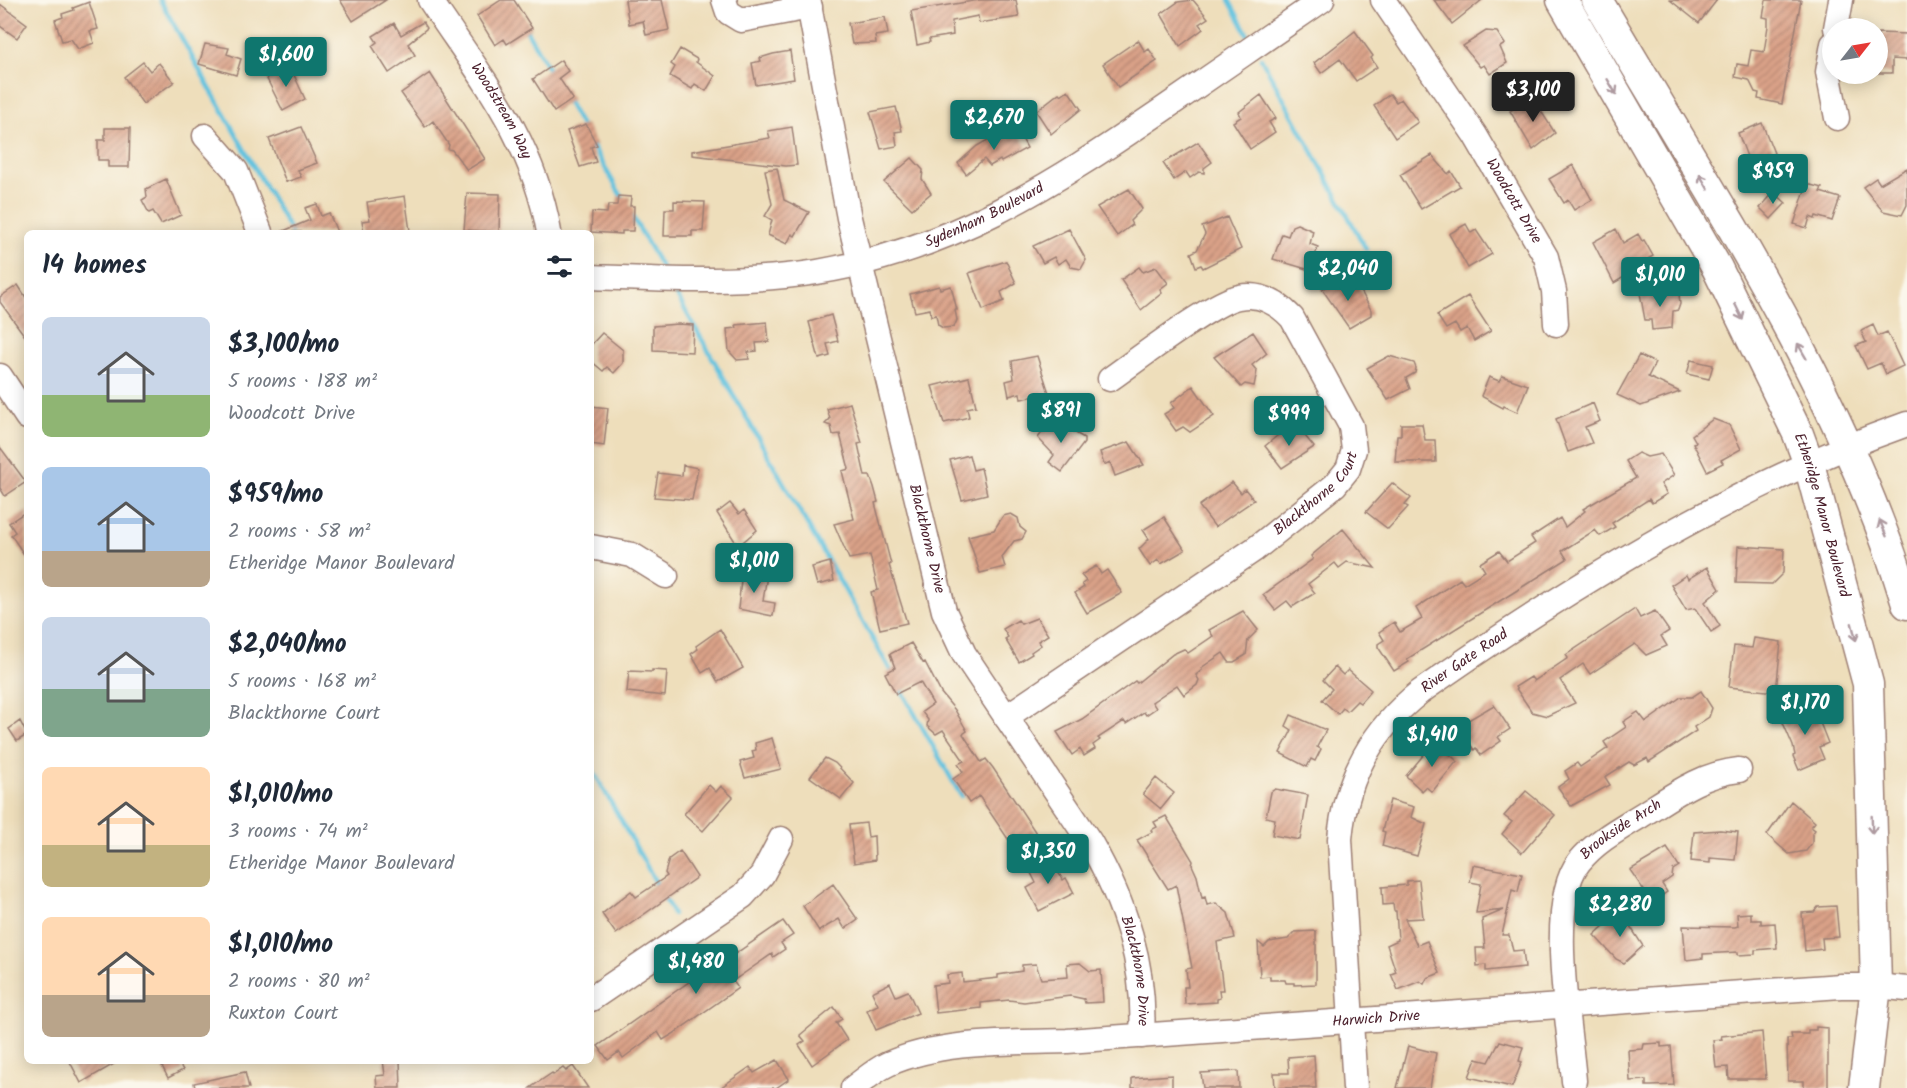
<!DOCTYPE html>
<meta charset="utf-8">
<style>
:root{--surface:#fff;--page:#f6f6f7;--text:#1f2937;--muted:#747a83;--accent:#0f766e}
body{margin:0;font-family:Kalam,sans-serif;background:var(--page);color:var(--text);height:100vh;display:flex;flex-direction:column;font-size:22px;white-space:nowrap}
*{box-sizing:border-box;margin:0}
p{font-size:20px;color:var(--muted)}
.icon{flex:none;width:33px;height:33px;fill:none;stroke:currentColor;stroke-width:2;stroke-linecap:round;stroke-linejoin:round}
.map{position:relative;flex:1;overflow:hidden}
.sheet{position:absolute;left:24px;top:230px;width:570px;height:834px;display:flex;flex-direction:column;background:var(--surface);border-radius:9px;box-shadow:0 3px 15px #0003}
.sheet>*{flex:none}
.needle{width:39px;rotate:59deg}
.controls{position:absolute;left:1822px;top:18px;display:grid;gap:12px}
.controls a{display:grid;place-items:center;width:66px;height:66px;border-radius:50%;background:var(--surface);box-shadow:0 3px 15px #0003;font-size:30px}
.price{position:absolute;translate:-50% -51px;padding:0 14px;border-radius:6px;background:var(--accent);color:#fff;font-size:20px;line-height:39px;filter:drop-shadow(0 2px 3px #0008)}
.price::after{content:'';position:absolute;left:50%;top:36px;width:18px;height:14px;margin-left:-9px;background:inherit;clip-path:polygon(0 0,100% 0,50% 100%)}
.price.selected{background:#222;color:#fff}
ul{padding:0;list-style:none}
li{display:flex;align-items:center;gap:18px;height:150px;padding:0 18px}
li span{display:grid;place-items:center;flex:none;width:168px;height:120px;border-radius:9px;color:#555}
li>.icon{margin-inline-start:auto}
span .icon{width:72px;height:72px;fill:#fffc;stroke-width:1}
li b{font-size:26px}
h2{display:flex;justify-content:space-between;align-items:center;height:72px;padding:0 18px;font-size:26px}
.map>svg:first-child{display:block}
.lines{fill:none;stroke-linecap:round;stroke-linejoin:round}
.stream{stroke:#61c2df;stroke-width:4.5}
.building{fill:url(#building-hatch)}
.minor-casing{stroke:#9c7e73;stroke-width:27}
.major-casing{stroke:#9c7e73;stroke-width:33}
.minor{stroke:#fff;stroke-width:24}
.major{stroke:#fff;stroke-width:30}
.oneway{stroke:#ae9aa0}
.labels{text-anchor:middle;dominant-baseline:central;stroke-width:6;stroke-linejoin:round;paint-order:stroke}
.street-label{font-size:15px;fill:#4a1f2b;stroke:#fbf7ec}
</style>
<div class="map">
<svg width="1907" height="1088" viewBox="0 0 1907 1088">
<defs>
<pattern id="building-hatch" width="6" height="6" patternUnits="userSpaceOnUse" patternTransform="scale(1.5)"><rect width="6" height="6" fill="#daa288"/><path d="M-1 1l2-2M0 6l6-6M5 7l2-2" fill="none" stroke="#b3836f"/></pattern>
</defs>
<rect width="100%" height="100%" fill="#fbf7ec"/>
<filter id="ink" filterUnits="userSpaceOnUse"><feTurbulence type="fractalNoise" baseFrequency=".0167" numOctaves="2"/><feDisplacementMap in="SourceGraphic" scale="12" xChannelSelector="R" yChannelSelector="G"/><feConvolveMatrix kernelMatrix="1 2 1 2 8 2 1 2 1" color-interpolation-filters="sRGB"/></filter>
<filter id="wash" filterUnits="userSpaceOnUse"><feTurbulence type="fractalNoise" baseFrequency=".008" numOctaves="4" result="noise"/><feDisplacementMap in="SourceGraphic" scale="24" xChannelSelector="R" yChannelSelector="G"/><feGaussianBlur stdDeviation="1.35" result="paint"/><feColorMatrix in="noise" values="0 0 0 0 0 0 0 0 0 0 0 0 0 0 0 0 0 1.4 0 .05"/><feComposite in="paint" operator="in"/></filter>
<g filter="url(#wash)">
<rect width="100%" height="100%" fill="#eedebb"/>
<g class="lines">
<path class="stream" d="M160,0L291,232
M1229,0L1248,35
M524,26L551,73
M1261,58L1366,249
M566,99L584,131
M591,143L624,201
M631,214L664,272
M672,287L892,673
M899,686L961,796
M591,767L659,888
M663,895L673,914"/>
</g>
<g id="blocks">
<path class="building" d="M340,0H386L353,21Z
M501,0H514L532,28L507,44L504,39L495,45L477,16Z
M625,0H662L669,30L646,35L643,21L629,24Z
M979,0H1016L1019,17L979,23L978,16L952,21L953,35L929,39L930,42L917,45L911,11Z
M1193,0L1208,18L1199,24L1203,29L1180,46L1161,14L1178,2Z
M1434,0H1482L1452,24Z
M1670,0H1717L1699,23Z
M1766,0H1801L1782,104L1758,99L1759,93L1755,92L1749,80L1735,77L1737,64L1748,66L1751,50L1764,52L1768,26V18L1763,17Z
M89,2L98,29L90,31L94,43L78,49L71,39L62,41L55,20L63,17L62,14L74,10L73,8Z
M0,4L27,24L17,38L0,26Z
M885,17L888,34L875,36L876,43L852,44L848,23Z
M423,22L427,28L408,44L415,55L389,73L372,46L377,42L373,36L394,23L401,35Z
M1355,31L1373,56L1371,58L1377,67L1356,81L1340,59L1321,73L1314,63Z
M1486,31L1497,32L1505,44L1500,47L1507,63L1490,74L1484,65L1480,67L1463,46Z
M1878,33L1907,34V60L1892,59V73H1878Z
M1138,40L1145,52L1149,49L1157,61L1118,87L1103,64Z
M205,44L229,48L227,54L241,59L236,75L199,64Z
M680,49L697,59L696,62L715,76L706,91L695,84L692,89L670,76L675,67L671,64Z
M790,51L794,79L756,85L752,63L761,61L760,58L773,54Z
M561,60L568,71L559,78L573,99L554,112L533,79Z
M143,62L150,71L159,63L174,82L143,104L124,77Z
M289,64L305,99L283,111L266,77Z
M430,73L485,159L467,170L452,150L448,149L449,145L433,121L425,127L401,93Z
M1068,90L1081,109L1051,134L1036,111L1059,93L1061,95Z
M1390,94L1396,102L1401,99L1418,122L1395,138L1374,106Z
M1261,95L1276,118L1269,122L1275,132L1250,149L1233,122L1241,117L1239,112Z
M1532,97L1555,133L1533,150L1510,111Z
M896,107L902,131L895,132L897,146L881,149L870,112Z
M1762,123L1774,153L1771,155L1777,171L1753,180L1748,168L1751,167L1738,133Z
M586,124L597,145L591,147L596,162L580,167L567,131Z
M301,127L317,163L298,170L301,177L286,182L269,139Z
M792,127L797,165L786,166L692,155V151L770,138L768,131Z
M105,128H130L129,167H108V160H98V140H105Z
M1018,131L1027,148L1001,162L1000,160L990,166L984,159L966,174L958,163L977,146L1000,133L1004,139Z
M1198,142L1212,162L1204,168V173L1199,172L1190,178L1186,172L1174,180L1163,163Z
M1432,155L1448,174L1451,171L1460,186L1421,209L1400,175Z
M912,158L923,170L922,179L931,193L912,209L884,182Z
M1573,165L1592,200L1574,210L1568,200L1564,203L1549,179Z
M777,168L784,200L809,212L795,236L792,234L787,244L768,235L772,220L765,216L772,204L765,170Z
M1907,168V205L1902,215L1883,211L1863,187L1876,178L1880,184Z
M166,179L181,215L161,224L153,211L149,213L142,200L147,197L146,189Z
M1807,184L1822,188L1820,192L1840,198L1832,221L1816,216L1815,219L1810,217L1807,228L1794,224Z
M1129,189L1142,209L1130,221L1132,225L1117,236L1097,207Z
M1774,192L1786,203L1771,219L1760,208Z
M467,193L500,194L499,232L464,230Z
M405,196L410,231L364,232L362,221L370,220L367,202Z
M618,196L631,197L630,206H634L633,231H622V234L591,232L592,212L607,213L608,205H617Z
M674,201L705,202L703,231H692V236H664L665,209H674Z
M317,204L321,216L329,213L337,232H281L310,220L305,208Z
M1227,217L1241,249L1203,268L1201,265L1196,267L1191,253L1197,250L1205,234L1202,227Z
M1297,224L1313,231L1310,244L1318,247L1310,270L1273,259L1282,234L1288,236L1292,226Z
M1466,224L1471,233L1476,230L1492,254L1468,268L1449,234Z
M1069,229L1086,260L1081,269L1071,267L1066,259L1058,264L1054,257L1043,263L1033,246Z
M1616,229L1623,243L1638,234L1642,241L1644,240L1653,256L1624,273L1626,276L1614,283L1593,242Z
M1006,261L1016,283L1001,292L1004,301L983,310L969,273Z
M1139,267L1143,272L1156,267L1168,283L1160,289L1162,293L1141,310L1121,280Z
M1354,278L1371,310V315L1349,328L1322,289L1337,280L1340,286Z
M18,285L27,299V339L0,302V297Z
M939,286L940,289L951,286L957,310H955L957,320L954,327L943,328L938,325L936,315L931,316L930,309L915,312L910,294Z
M1675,289L1679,294L1680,304L1678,310L1673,311L1672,328L1652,330L1651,320H1645L1640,293Z
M1468,296L1491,331L1474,341L1467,328L1460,332L1455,324L1446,329L1437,315Z
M831,315L838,341L827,344L830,356L819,359L809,322Z
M767,322L769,342L756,343L757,351L748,352L749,359L737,360L729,351L727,329L737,328L736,325Z
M678,324L693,325L692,352L653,350V326Z
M1873,325L1878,336L1887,332L1903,366L1886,374L1881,363L1867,369L1856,346L1866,342L1861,331Z
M1253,332L1267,353L1252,365L1257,371L1254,386L1245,384L1241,387L1214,357Z
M602,333L623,350V363L614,373L607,367L603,371L591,361V345Z
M1639,355L1655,363L1648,377L1680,392L1641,406L1617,395Z
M1037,356L1049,393L1021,399L1020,393L1009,396L1006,381L1014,379L1012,361Z
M1389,356L1414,363L1416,368L1415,373L1406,378L1410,389L1388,400L1367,368Z
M1691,360L1713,365L1709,379L1687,374Z
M1502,376L1528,385L1517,412L1504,406L1503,408L1481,396L1489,377L1499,381Z
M969,377L976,406L967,408L969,417L944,423L932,386Z
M1193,386L1214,416L1190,432L1183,427L1176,431L1164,414L1174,408L1171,403Z
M850,403L862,443L858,444L865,476H870L874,487L878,502L875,503L891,564L889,565L907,623L880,629L871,592L878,590L870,555L849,559L834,524L854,519L842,471L849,469L840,434L833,435L831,426L825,424L830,419L827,409Z
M1593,403L1600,421L1585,427L1592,443L1568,452L1556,419Z
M591,406L608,408L604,446L591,444Z
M1052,419L1084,438V443L1062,472L1049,462L1054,455L1038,438Z
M1713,419L1729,425L1741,449L1721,460L1723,463L1707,471L1693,443L1696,442L1692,435Z
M1401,424H1422L1425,440H1435L1436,462H1395L1397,435H1401Z
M1297,426L1314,447L1282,468L1265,446L1283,431L1286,435Z
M1129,442L1144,465L1115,476L1110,462L1104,465L1100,452Z
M0,447L26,482L5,496L0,488Z
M1638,453L1647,457L1661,454L1674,475L1661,484L1667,494L1652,503L1649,499L1612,523L1615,527L1600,536L1595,530L1562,551L1567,559L1407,659L1409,662L1394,671L1378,647V644L1384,640L1379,632L1394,622L1400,632L1422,619L1416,608L1460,579L1464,584L1485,571L1480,563L1499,551L1507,561L1535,543L1531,537L1560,518L1565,527L1585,511L1583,509L1636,478L1626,461Z
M969,455L973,470L981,468L987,494L962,500L950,460Z
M683,465L698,468L692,500L654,497L658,473L682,476Z
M1232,482L1241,493L1245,489L1254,500L1215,527L1199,506Z
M1392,483L1411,498L1405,505L1408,507L1388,529L1366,512Z
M730,503L739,514L744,510L757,530L738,546L717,513Z
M27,511V559L11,535L15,532L9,523Z
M1011,514L1018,518L1020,527L1026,532L1022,539L1014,541L1002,557L1005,567L980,573L968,536L994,530L1003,516Z
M1164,517L1185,550L1161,564L1158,560L1150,566L1139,549L1149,539L1143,530Z
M1343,529L1375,568L1347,562L1339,568L1335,563L1308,584L1315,593L1292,607L1287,601L1275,610L1263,595L1313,559L1311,556Z
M1738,546L1784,549L1783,573L1772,584L1736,583Z
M830,562L834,581L817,585L812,567Z
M1096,566L1101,574L1107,570L1122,593L1087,613L1075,593L1084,587L1082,584L1086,581L1081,575Z
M1707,567L1720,589L1705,602L1720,626L1711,632L1695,608L1686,610L1671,585L1686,575L1688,579Z
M742,571L767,575L763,601L775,603L773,616L738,609Z
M1635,609L1640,618L1655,611L1669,631L1661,636L1667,646L1646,655L1635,644L1590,674L1583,664L1560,680L1575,703L1547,716L1532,712L1515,687L1531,677L1534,681L1568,658L1566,655Z
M1243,611L1258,630L1248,640L1246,655L1234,662H1229L1223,653L1201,668L1202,670L1196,675L1199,680L1197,685L1184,695L1177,685L1152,702L1156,708L1146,715L1144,712L1126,724L1124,721L1098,738L1100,740L1093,745L1095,749L1084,756L1080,749L1072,755L1057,732L1082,719L1135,681L1137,683L1173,654L1184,649L1188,653L1213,636L1209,630Z
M1037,618L1048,635L1038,641L1041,645L1031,652L1032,654L1019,662L1005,639L1008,637L1003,629L1018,620L1021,624Z
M720,629L743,668L718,682L710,668L702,673L691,654L698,649L696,646Z
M1754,638L1781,642L1776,692L1729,687L1734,646L1752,648Z
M911,643L923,663L925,662L941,693L955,710L967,731L963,734L981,762L986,759L993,768L1038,836L1022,846L1014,835L1008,839L979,796L969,803L953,779L963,772L958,764L964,761L943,730L936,734L927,726L928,720L922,712L933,704L920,682L896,694L885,673L895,668L890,654Z
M1335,667L1343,675L1348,670L1371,690L1360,703L1357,701L1347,711L1343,708L1338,714L1322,700L1332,689L1323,680Z
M652,670L667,671L665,696L627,692L629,671L652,672Z
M1701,691L1712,708L1709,717L1694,727L1696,731L1649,762L1647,758L1634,765L1629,762L1605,777L1610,785L1571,806L1558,787L1569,779L1565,771L1577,763L1580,767L1608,748L1604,742L1626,727L1623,722L1638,712L1646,722L1681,697H1692Z
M1494,705L1510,729L1498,737L1501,741L1481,755L1476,748L1474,750L1458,726Z
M1809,705H1813L1828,743L1819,747L1824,759L1799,770L1793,756L1795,755L1793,746L1781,718Z
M1291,715L1326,730L1317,747L1321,749L1315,761L1311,759L1307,767L1280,753L1292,730L1286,726Z
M20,721L27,735L17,741L9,729Z
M772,738L781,769L745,778L740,762L754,758L752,751L756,750L755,743Z
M1435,741L1457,761L1432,792L1426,787L1422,791L1406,776Z
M825,758L835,763L854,783L841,799L810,777Z
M1156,778L1174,793L1161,809L1143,794Z
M709,785L716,792L721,786L733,797L703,831L684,814Z
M1275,789L1308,795L1300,840L1272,835L1275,819L1266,817L1271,792Z
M1526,791L1555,815L1522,853L1502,834L1512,822L1504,816Z
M1390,800L1414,807L1411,817L1426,824L1417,856L1382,846L1385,832L1382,831Z
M1791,801L1815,822L1811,827L1815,830L1812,834V843L1806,851L1789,854L1767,835Z
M1166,816L1193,861L1192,865L1197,876L1202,898L1205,897L1207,905L1216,903L1228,913L1235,938L1217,942L1223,990H1219L1220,998L1217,999V1002L1185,1004L1184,987H1188L1186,969L1192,968L1176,885L1168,889L1137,840L1152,832L1151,830L1157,827L1154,822Z
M866,823L868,837L874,836L875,860L854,863L849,825Z
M1720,830L1738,832L1735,860L1710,858V863L1691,861L1694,832Z
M1667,848L1679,866L1673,870L1672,877L1662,884L1667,892L1652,902L1630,870Z
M680,851L697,877L616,934L602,914L631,891L636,897L667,876L665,873L669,859Z
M1049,858L1063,880L1066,878L1074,893L1039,911L1027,888L1036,883L1029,869Z
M1473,865L1522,874L1518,892L1512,890L1502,935H1509L1513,951L1523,950L1525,967L1486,971V965L1477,966L1476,948H1485L1482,919L1504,910L1476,913L1481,884L1470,882Z
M1419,880L1423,918L1405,919L1417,945L1427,941L1440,973L1427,978L1424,984L1420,981L1398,990L1391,974L1396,972L1387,945L1398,940L1396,911H1394L1393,904L1383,905L1382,887L1407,885V881Z
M833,884L858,920L845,929L839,919L819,931L803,906Z
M1836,906L1839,937L1822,938L1823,949L1805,951L1802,913L1814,912L1818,907Z
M1626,912L1635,922L1630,926L1643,946L1624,963L1616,959L1594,935L1615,916L1618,919Z
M1751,913V920H1761V924L1775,923L1777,948L1755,950V954L1738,955V952L1703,954V958L1686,960L1683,926L1735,927L1738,926L1737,914Z
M783,921L793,935L781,943L785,949L773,957L772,954L733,981L738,988L673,1034L663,1040L658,1032L623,1058L619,1052L608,1060L598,1046L730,953L732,956Z
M1316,931V984L1294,985V983H1286L1285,980H1270V976L1260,977L1258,942L1264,947L1269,942L1288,939L1295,932Z
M1080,963L1090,971L1101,970L1103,1002L1085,1003L1084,999L1070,996L1024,1002L1009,1000L981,1003V1008L936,1013L933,985L948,983L947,975L962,973L963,982L998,978V975L1022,971V965L1036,964L1041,979L1068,977L1067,964Z
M890,983L896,996L908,991L918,1013L876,1030L867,1010L878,1005L872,992Z
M834,1007L842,1019L836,1023L847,1040L812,1065L799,1045L805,1041L800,1035Z
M1816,1027L1828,1028V1088H1804V1081H1788L1787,1039H1792L1791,1034H1808V1030H1816Z
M1762,1032L1766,1079H1729L1728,1067L1716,1068L1713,1040L1722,1039L1721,1036Z
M1500,1041L1523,1047L1519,1061L1522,1062L1512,1087L1469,1077L1476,1059L1489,1062Z
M1661,1043V1047L1671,1046L1674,1085L1651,1086H1646V1080L1630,1081L1628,1050L1643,1049L1644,1044Z
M1408,1046L1436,1053L1430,1088H1397Z
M1314,1055L1316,1088H1275L1274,1073H1289L1288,1057Z
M69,1060H121L81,1083Z
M159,1060H177L183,1070L168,1078Z
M383,1060H400L401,1088H377L376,1076L385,1075Z
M777,1060L789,1079L776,1088H720L750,1067L754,1073Z
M573,1066L588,1088H530L552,1073L553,1075L563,1068L566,1071Z
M1238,1071L1239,1088H1203L1201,1073Z
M245,1072L249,1088H195L194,1083Z
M1172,1075V1088H1132V1078Z"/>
</g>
</g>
<g filter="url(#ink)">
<use href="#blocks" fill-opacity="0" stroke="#9c7e73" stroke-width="1.5"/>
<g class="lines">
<defs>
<g id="minor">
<path id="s1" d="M430,0C481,77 533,139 549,232"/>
<path d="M724,0L728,12L741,20L810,7"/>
<path id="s2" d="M808,0L849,218L944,611L964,654L1090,842C1125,903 1146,965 1142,1036"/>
<path id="s3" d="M1383,0L1475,135L1546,257L1554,291L1556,324"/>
<path d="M1836,28L1841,0"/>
<path d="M1833,44L1828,72L1837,118"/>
<path d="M205,136L236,171L260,232"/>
<path id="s4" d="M591,277C667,280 742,284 817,272C952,250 1052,185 1162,110C1215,73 1269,37 1322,0"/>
<path d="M0,376L27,417"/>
<path d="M591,547L632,555L666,576"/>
<path id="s5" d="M1006,717L1255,549L1335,485L1348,469L1354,450L1351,426L1292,318C1278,303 1260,293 1239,297C1213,301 1136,361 1110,379"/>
<path d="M591,999L743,896L762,875L781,839"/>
<path id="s6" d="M1574,1081C1570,1028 1546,903 1579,862C1597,840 1621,828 1645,813C1675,794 1702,774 1739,770"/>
<path id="s7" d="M853,1088C864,1080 875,1070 888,1064C942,1040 1008,1043 1067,1041L1841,986H1876L1907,989"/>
<path id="s8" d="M1355,1088L1340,839C1345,779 1373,729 1420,692C1567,588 1736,484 1907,424"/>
</g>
<g id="major">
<path id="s9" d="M1562,0L1717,268L1798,434L1809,464L1868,684L1876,986L1864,1088"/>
<path d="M1597,0C1711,195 1841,386 1907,604"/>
</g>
</defs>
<use href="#minor" class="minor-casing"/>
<use href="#major" class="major-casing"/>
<use href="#minor" class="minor"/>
<use href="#major" class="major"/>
</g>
<defs><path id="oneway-shaft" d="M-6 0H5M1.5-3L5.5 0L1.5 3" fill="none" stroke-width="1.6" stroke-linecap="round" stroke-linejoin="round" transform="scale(1.5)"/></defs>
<g class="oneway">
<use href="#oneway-shaft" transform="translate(1612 87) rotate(60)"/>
<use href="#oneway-shaft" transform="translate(1704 182) rotate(-120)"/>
<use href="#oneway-shaft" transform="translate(1739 312) rotate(64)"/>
<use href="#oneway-shaft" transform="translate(1802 351) rotate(-120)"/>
<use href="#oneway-shaft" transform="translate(1883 528) rotate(-113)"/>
<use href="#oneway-shaft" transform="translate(1854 632) rotate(76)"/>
<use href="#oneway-shaft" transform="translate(1872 825) rotate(88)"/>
</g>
</g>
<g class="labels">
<g class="street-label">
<text stroke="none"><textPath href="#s1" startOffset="132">Woodstream Way</textPath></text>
<text stroke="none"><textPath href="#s3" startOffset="240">Woodcott Drive</textPath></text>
<text stroke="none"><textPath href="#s4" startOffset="404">Sydenham Boulevard</textPath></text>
<text stroke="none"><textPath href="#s5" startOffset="384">Blackthorne Court</textPath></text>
<text stroke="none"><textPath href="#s9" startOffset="579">Etheridge Manor Boulevard</textPath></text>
<text stroke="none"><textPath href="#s2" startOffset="552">Blackthorne Drive</textPath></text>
<text stroke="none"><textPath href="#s8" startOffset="476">River Gate Road</textPath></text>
<text stroke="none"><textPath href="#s6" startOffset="276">Brookside Arch</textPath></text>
<text stroke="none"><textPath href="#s2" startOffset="1038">Blackthorne Drive</textPath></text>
<text stroke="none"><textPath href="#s7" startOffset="534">Harwich Drive</textPath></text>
</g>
</g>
</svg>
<div class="controls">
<a><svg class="needle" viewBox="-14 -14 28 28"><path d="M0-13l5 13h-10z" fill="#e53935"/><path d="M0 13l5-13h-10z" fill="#747a83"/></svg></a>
</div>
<b class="price" style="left:286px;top:88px">$1,600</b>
<b class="price selected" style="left:1533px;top:123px">$3,100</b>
<b class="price" style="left:994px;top:151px">$2,670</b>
<b class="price" style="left:1773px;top:205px">$959</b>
<b class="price" style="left:1348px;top:302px">$2,040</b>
<b class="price" style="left:1660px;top:308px">$1,010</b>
<b class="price" style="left:1061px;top:444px">$891</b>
<b class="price" style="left:1289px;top:447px">$999</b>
<b class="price" style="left:754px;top:594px">$1,010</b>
<b class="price" style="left:1805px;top:736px">$1,170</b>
<b class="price" style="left:1432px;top:768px">$1,410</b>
<b class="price" style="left:1048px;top:885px">$1,350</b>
<b class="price" style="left:1620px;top:938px">$2,280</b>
<b class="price" style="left:696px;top:995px">$1,480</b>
<section class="sheet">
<h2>14 homes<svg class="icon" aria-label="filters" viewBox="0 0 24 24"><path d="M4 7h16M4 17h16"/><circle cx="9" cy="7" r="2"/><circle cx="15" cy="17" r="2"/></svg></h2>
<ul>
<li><span style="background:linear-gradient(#c9d6e8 65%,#8fb573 0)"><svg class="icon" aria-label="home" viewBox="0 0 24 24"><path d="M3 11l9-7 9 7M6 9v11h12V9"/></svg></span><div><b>$3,100/mo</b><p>5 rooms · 188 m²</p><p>Woodcott Drive</p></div></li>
<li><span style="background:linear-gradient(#a9c7e8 70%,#b9a48a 0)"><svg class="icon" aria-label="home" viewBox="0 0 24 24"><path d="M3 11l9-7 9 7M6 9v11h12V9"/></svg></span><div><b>$959/mo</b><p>2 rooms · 58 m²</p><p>Etheridge Manor Boulevard</p></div></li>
<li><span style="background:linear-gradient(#c9d6e8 60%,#7fa58c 0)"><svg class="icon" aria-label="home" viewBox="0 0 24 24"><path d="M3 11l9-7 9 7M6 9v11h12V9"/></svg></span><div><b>$2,040/mo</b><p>5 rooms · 168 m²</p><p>Blackthorne Court</p></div></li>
<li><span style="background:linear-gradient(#ffd9b3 65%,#c2b280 0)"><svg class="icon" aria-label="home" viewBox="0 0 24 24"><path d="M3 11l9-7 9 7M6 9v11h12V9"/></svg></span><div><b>$1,010/mo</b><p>3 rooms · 74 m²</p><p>Etheridge Manor Boulevard</p></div></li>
<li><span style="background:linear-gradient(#ffd9b3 65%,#b9a48a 0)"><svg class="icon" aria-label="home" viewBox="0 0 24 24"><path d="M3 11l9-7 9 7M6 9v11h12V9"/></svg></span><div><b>$1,010/mo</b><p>2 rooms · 80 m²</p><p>Ruxton Court</p></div></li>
</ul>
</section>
</div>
